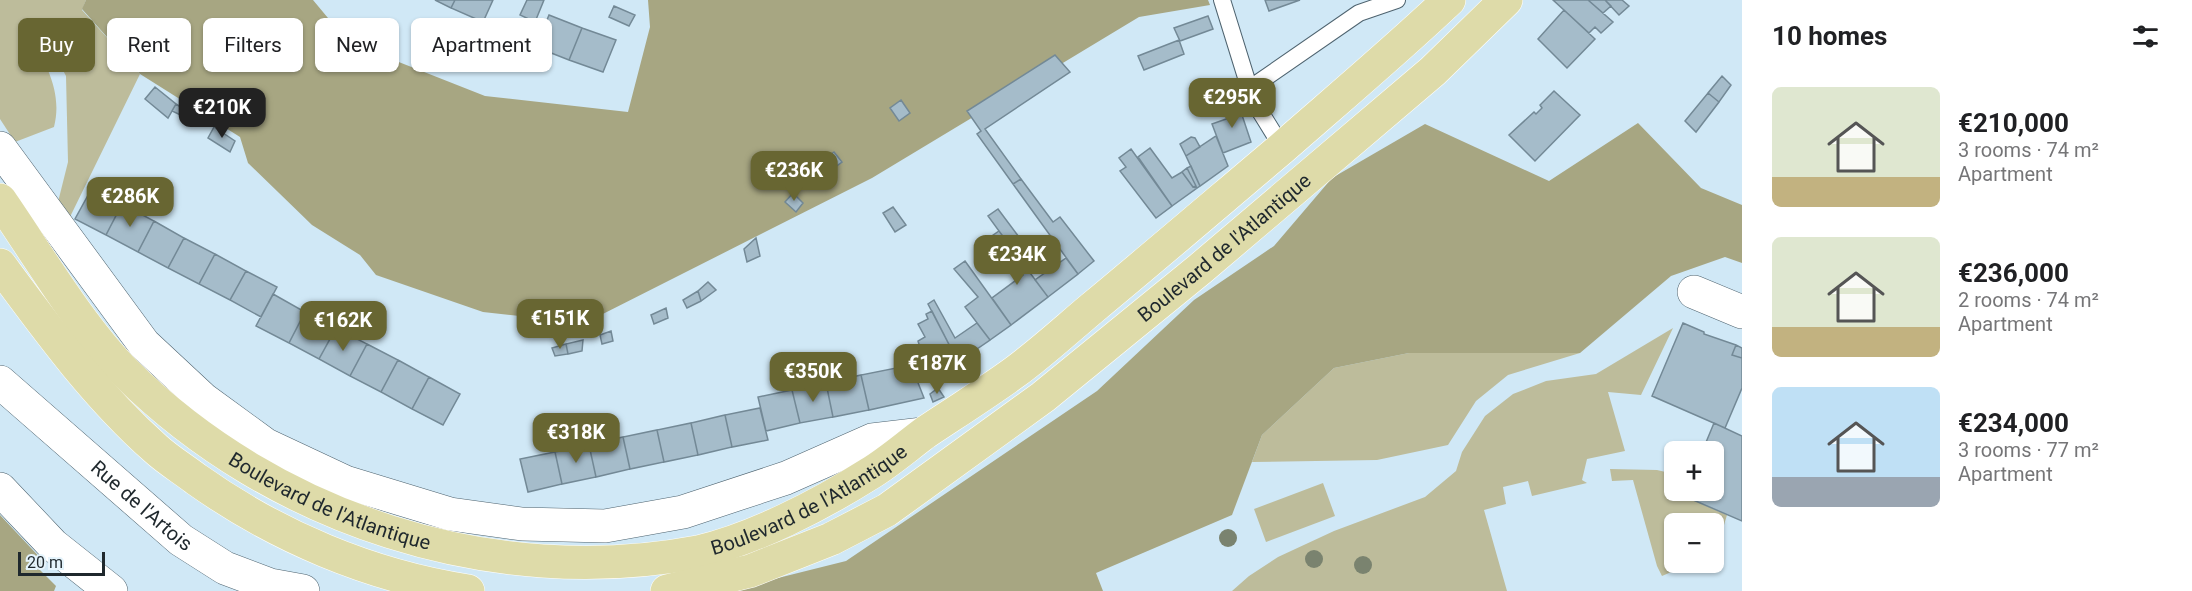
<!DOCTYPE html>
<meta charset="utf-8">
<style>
:root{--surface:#fff;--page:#f2f2f2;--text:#202124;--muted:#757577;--accent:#686632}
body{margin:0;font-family:Roboto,sans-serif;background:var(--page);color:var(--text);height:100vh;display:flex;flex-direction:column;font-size:22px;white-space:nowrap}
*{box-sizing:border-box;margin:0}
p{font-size:20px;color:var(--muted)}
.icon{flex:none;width:33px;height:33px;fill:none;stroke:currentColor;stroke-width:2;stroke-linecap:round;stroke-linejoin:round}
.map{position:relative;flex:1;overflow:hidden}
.details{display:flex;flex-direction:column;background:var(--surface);width:450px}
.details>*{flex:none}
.hud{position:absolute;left:18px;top:18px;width:570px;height:54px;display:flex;gap:12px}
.tools{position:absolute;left:1664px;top:441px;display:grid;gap:12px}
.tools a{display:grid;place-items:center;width:60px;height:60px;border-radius:9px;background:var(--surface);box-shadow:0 2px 4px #0004;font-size:30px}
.scale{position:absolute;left:18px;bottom:15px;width:87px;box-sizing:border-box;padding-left:6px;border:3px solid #1f282d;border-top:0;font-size:16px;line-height:21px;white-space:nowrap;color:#1f282d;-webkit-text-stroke:4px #e5f4fc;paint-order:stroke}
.price{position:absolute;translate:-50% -51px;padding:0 14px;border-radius:12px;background:var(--accent);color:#fff;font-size:20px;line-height:39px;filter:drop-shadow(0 2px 3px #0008)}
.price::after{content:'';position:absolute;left:50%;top:36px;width:18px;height:14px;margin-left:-9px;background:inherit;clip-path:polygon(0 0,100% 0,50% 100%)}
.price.selected{background:#222;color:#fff}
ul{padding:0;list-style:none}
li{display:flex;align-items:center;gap:18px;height:150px;padding:0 30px}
li span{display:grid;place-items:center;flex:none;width:168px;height:120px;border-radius:9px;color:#555}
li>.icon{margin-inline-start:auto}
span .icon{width:72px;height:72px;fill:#fffc;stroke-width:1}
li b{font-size:26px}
h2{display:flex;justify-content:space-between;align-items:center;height:72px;padding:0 30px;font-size:26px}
.tag{padding:0 21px;border-radius:9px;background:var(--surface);box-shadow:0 2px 4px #0004;font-size:21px;line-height:54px}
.tag.selected{background:var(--accent);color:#fff}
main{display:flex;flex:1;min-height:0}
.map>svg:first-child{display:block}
.green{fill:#bdbc9b}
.forest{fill:#a7a682}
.building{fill:#a5bcca;stroke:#738996;stroke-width:1.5}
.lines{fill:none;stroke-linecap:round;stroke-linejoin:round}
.service-casing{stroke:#4e636f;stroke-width:18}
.minor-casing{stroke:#4e636f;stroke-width:34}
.primary-casing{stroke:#fff;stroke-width:34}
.service{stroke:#fff;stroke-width:16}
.minor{stroke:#fff;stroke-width:33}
.primary{stroke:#dedba9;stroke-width:33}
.tree{fill:#7a836f}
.labels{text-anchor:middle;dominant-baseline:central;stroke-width:4.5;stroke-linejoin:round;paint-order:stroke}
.street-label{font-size:20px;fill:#1f282d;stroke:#e5f4fc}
</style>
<main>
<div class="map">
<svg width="1742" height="591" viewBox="0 0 1742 591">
<rect width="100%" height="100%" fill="#d0e8f6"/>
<path class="green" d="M0,0H86L82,10L140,74L68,221L57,206L68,162L66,76L42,30L32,35C45,65 63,91 54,127L15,142L0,119Z
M1673,328L1641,395L1608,392L1625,451L1587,459L1582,480L1587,483L1532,496L1528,481L1503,487L1506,504L1484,510L1507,591H1232L1249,576L1278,557L1334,531L1425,497L1456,471L1462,452L1485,416L1513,394L1546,381L1596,374Z
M1409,353H1580L1508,375L1476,401L1448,445L1377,460L1252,462L1262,435L1334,368Z
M1610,469L1657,470L1674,474V490L1686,491L1684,496L1727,515L1724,525L1713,538V524H1674V562L1692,563L1662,576L1657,566L1633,480L1612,481Z
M1323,483L1335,516L1266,542L1254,509Z"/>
<path class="forest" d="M86,0H313L348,42L485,96L628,112L650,27L648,0H1208L1210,5L1139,17L872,178L585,323L483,312L376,275L360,255L312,225L248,163L240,137L140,74L82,9Z
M1638,123L1701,188L1742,205V263L1725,257L1671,276L1580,353H1409L1334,368L1262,435L1232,515L1096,573L1103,591H726L846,561L1097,391L1194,300L1274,246L1332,178L1425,124L1549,181Z
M0,515L46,564L40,570L56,586L54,591H0Z"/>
<path class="building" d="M435,0H455L451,8Z
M455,0H493L483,22L451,8Z
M527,0H544L535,22L520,15Z
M1265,0H1300L1269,11Z
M1553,0H1588L1613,22L1601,33L1595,27L1589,33Z
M1588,0H1605L1611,6L1603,13Z
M1605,0H1622L1629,6L1619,15Z
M614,6L635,15L629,26L609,17Z
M1564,10L1595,39L1567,68L1538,39Z
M549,15L582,28L569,60L536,47Z
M1208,16L1213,29L1180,41L1174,28Z
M582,28L616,40L603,72L569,60Z
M1179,40L1184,54L1144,70L1138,56Z
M1055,55L1070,72L985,129L1021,179L1013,184L977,134L981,131L967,111Z
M1722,76L1731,85L1719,102L1708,93Z
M155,87L176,104L168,118L145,99Z
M1554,91L1580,115L1535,161L1509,135L1534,112L1536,114L1542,108L1540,105Z
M1708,93L1719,102L1696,132L1685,121Z
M901,100L910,113L899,121L890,108Z
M1237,100L1251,142L1223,153L1212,124L1229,118L1225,105Z
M176,104L195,116L193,121L172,111Z
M214,127L235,141L230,152L208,138Z
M1216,136L1228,166L1200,186L1186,156Z
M1191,137L1195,138L1200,147L1186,156L1180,144Z
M1150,148L1172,178L1182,172L1193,187L1197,188L1172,206L1138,157Z
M1131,149L1172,206L1156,218L1120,171L1126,167L1119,158Z
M834,152L842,162L823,176L815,166Z
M1191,166L1200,186L1197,188L1187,168Z
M1187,168L1196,186L1193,187L1182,172Z
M1021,179L1053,222L1060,217L1094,261L1078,274L1013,184Z
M92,188L122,204L106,235L75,219Z
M793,193L803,203L796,212L785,202Z
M122,204L154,221L138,252L106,235Z
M893,207L906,225L895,232L883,213Z
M998,209L1028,249L1018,257L988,216Z
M154,221L184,238L168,268L138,252Z
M999,231L1048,297L1011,325L992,298L1023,275L1017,265L1011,269L989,238Z
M184,238L215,254L199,284L168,268Z
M756,238L760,256L747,262L744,249Z
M215,254L246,271L230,300L199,284Z
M1066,258L1078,274L1048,297L1035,280Z
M965,261L1011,325L990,340L965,307L978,297L954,269Z
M246,271L277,287L261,317L230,300Z
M708,282L716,290L701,301L698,291Z
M698,291L701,301L687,308L683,300Z
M273,294L305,312L289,343L256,326Z
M934,300L955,338L977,323L990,340L958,362L928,304Z
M666,308L668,318L654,324L651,315Z
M932,311L958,362L936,378L924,360L918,341L925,337L918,324L928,319L926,314Z
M305,312L336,328L319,359L289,343Z
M1683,323L1704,332V334L1736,345L1732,355L1742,358V388L1725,428L1652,396Z
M336,328L367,344L350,376L319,359Z
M611,331L613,341L602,344L600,335Z
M583,340L582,351L568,354L566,344Z
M367,344L398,360L381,392L350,376Z
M566,344L568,354L555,356L552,348Z
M1736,345L1742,348V358L1732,355Z
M398,360L429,377L412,409L381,392Z
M911,365L924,398L869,410L861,375Z
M861,375L869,410L833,417L826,383Z
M429,377L460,394L443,425L412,409Z
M826,383L833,417L800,423L792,390Z
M938,388L944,397L933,402L930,394Z
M792,390L800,423L766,431L758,397Z
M760,408L768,440L732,447L725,415Z
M725,415L732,447L698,455L691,423Z
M691,423L698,455L664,462L657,430Z
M1714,423L1742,436V521L1684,496L1686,490H1713V452H1702Z
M657,430L664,462L630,469L623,437Z
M623,437L630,469L596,477L589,445Z
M589,445L596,477L562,484L555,452Z
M555,452L562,484L528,492L520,459Z"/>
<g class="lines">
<defs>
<path id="service" d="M1222,0L1253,100L1282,147
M1249,89L1359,13L1397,0"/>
<g id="minor">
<path d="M0,148L144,344L203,399L266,445L345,482L450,514L522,524L605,526L683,512L786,478L872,440L923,434"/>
<path d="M1694,292L1742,312"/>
<path id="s1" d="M0,382L181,540L225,568L270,585L303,591"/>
<path d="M0,489L53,545L111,591"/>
</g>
<g id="primary">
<path id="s2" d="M0,200C38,255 80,327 126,373C273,519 493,591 698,552C754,539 820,505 869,474C889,462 907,446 926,432C956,412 986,393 1015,372C1041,353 1066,330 1091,309C1155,256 1218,202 1282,148C1338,99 1395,51 1449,0"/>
<path d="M0,265C48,330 95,395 156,449C168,460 183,469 196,479C276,536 370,576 468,591"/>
<path id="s3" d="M667,591L750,571L831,539L887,510L1043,397L1200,269L1433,71L1506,0"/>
</g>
</defs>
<use href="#service" class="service-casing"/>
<use href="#minor" class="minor-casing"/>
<use href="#primary" class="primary-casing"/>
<use href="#service" class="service"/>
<use href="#minor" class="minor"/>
<use href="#primary" class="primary"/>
</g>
<g class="tree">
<circle cx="1228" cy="538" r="9"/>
<circle cx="1314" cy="559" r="9"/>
<circle cx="1363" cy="565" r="9"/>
</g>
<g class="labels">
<g class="street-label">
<text stroke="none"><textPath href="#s3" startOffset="663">Boulevard de l'Atlantique</textPath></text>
<text stroke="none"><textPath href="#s2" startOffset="960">Boulevard de l'Atlantique</textPath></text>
<text stroke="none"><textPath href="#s2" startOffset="458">Boulevard de l'Atlantique</textPath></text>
<text stroke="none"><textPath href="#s1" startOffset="188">Rue de l'Artois</textPath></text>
</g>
</g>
</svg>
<div class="tools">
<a>+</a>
<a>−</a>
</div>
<div class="scale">20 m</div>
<b class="price" style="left:1232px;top:129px">€295K</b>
<b class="price selected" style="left:222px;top:139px">€210K</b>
<b class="price" style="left:794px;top:202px">€236K</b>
<b class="price" style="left:130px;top:228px">€286K</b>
<b class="price" style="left:1017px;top:286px">€234K</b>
<b class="price" style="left:560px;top:350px">€151K</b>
<b class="price" style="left:343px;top:352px">€162K</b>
<b class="price" style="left:937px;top:395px">€187K</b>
<b class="price" style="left:813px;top:403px">€350K</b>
<b class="price" style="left:576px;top:464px">€318K</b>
<div class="hud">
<a class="tag selected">Buy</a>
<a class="tag">Rent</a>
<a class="tag">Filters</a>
<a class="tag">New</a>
<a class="tag">Apartment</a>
</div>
</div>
<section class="details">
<h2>10 homes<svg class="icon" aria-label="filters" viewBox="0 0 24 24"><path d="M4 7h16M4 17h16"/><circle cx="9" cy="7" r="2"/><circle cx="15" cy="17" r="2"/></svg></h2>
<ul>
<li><span style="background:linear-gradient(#dfe7d0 75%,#c2b280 0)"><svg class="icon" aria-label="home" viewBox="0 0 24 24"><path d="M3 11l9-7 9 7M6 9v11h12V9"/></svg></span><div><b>€210,000</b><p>3 rooms · 74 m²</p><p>Apartment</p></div></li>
<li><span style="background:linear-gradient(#dfe7d0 75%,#c2b280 0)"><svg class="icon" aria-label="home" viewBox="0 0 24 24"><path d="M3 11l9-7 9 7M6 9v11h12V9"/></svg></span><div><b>€236,000</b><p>2 rooms · 74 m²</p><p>Apartment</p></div></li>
<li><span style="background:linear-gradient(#bfe0f5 75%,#9aa5b1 0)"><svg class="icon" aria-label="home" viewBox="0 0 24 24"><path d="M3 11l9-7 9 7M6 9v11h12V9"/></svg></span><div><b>€234,000</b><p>3 rooms · 77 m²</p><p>Apartment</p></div></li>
</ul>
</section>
</main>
